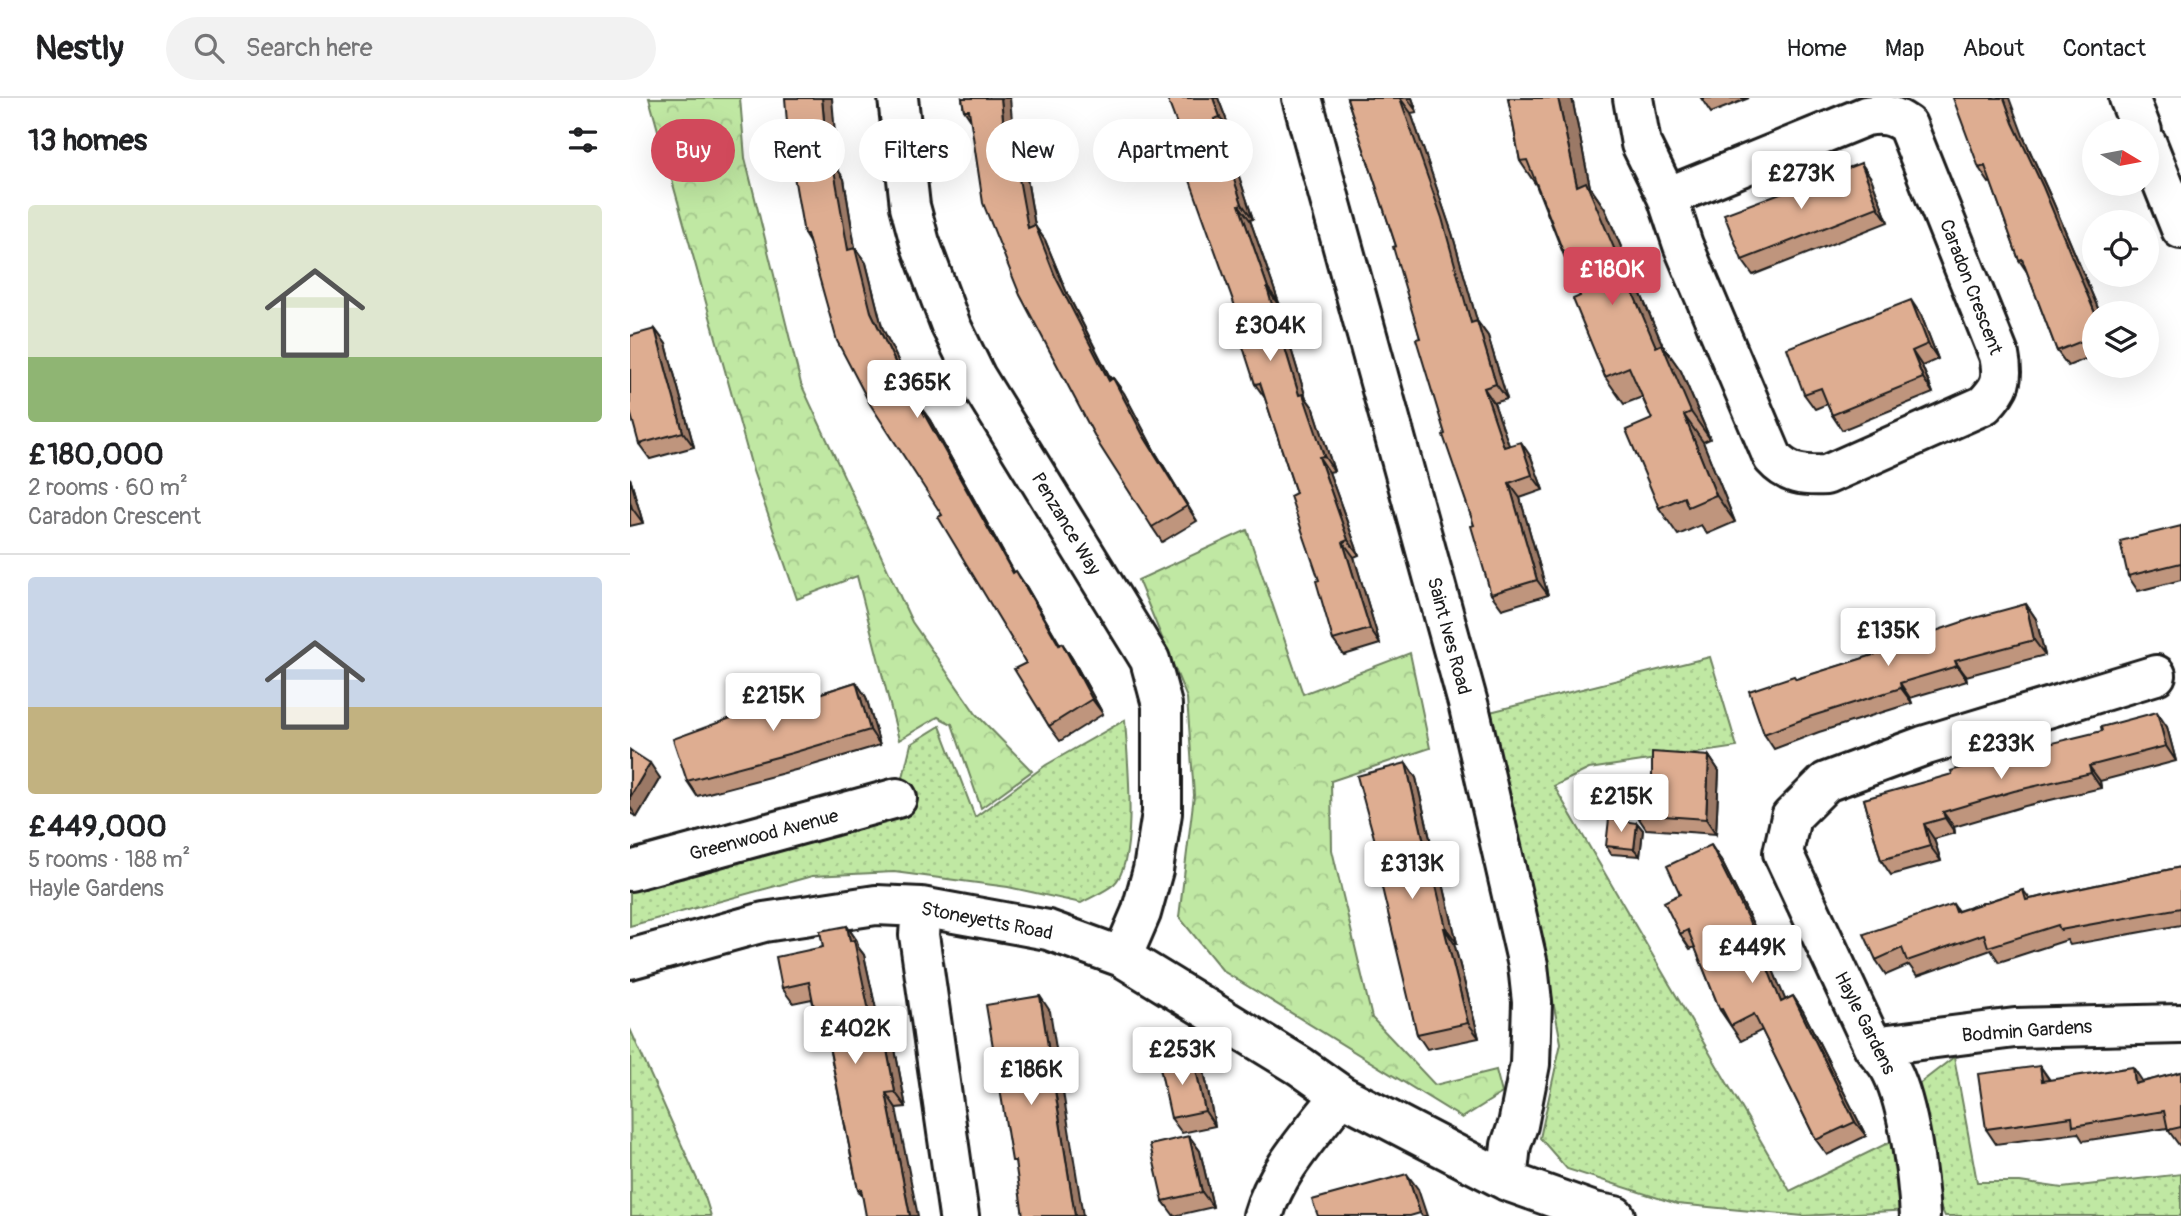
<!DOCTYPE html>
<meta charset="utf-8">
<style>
:root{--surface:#fff;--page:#f2f2f2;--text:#202124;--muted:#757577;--line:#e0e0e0;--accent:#d1495b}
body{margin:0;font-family:Pangolin,sans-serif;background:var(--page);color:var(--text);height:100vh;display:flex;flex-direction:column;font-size:26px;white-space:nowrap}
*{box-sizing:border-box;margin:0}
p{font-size:23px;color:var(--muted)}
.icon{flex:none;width:38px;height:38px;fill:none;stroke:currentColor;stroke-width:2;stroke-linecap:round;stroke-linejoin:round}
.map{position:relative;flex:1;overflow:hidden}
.sheet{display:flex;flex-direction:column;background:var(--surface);width:630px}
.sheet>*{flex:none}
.top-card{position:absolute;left:21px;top:21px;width:665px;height:63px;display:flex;gap:14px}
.needle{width:46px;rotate:100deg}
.fabs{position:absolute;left:1452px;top:21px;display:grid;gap:14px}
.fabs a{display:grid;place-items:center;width:77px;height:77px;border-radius:50%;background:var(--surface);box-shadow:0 7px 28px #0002;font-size:35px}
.price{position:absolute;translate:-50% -60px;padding:0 16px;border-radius:7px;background:#fff;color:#222;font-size:23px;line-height:46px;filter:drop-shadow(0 2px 4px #0008)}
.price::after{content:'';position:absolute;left:50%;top:42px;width:21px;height:16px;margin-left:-10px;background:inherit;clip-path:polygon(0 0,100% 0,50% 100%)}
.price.selected{background:var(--accent);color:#fff}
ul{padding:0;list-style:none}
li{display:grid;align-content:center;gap:14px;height:371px;padding:0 28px}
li+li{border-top:2px solid var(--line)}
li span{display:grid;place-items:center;height:217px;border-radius:7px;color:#555}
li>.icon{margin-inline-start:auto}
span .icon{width:126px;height:126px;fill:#fffc;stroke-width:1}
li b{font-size:30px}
h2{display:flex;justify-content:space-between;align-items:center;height:84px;padding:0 28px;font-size:30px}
.tag{padding:0 24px;border-radius:32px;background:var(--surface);box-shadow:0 7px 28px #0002;font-size:24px;line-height:63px}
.tag.selected{background:var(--accent);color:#fff}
header{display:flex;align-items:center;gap:42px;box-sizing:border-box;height:98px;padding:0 35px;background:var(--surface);border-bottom:2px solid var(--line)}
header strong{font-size:33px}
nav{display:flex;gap:38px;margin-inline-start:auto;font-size:24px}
.search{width:490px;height:63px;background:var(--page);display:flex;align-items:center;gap:18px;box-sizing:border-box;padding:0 24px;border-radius:38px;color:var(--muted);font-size:26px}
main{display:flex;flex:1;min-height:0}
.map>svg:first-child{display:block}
.grass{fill:url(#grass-dots);stroke:#6e8260;stroke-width:2}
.forest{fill:url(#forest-crowns);stroke:#6e8260;stroke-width:2}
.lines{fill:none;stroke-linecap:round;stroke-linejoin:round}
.minor-casing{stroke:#1c1c1c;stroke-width:44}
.minor{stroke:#fff;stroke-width:38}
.wall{fill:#bf957d;stroke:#1c1c1c;stroke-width:2}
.shaded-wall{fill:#9b7966;stroke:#1c1c1c;stroke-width:2}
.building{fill:#dead91;stroke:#1c1c1c;stroke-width:2}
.labels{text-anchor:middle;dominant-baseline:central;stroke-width:5;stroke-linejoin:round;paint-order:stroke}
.street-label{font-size:19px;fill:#1c1c1c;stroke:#fff}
</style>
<header>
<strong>Nestly</strong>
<div class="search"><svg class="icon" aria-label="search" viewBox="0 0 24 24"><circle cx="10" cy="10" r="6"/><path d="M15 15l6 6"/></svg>Search here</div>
<nav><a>Home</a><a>Map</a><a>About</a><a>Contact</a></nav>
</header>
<main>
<section class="sheet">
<h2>13 homes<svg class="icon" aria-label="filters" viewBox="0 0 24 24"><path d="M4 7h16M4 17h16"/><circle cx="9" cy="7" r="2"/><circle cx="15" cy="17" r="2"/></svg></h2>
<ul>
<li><span style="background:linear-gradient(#dfe7d0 70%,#8fb573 0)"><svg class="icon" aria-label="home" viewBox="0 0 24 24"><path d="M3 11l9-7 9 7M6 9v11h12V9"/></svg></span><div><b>£180,000</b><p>2 rooms · 60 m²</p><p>Caradon Crescent</p></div></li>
<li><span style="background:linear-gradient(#c9d6e8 60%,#c2b280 0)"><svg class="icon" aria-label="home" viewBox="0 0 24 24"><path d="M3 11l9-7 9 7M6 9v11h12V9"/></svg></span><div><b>£449,000</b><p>5 rooms · 188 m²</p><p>Hayle Gardens</p></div></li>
</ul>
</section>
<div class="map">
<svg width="1551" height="1118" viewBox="0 0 1551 1118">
<defs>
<pattern id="grass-dots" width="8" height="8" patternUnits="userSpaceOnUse" patternTransform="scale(1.75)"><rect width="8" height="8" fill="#c0e8a3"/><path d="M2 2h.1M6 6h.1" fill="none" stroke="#a4c68c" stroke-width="1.8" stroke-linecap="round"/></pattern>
<pattern id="forest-crowns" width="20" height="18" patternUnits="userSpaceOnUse" patternTransform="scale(1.75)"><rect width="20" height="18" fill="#c0e8a3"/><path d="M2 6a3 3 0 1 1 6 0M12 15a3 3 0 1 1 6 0" fill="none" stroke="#a4c68c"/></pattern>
</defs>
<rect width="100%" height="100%" fill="#fff"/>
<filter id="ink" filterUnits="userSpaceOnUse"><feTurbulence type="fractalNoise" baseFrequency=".0143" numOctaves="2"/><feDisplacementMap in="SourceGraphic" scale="14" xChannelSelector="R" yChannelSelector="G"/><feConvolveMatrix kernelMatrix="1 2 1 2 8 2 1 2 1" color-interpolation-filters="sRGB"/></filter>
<g filter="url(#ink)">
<path class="grass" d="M1080,559L1107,649L959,671L924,688L1160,1093L1266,1041L1279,1112L1173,1118L1047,1106L937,1071L910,1040L931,945L906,813L848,617Z
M495,622C497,656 509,763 484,786C475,794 461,799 451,805L378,789L264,774L182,778L0,828V789L264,717L281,646L310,628L345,719L416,667Z
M0,931L75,1099L81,1118H1Z
M1324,959L1347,1084H1390L1432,1090L1551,1076V1118H1315L1296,1081L1289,1021V986Z"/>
<path class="forest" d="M19,0H110L115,60L171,286L282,524L346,616L402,673L351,710L322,626L308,619L269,642L227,478L167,501L123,373Z
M617,432L673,596L780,555L800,650L701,683L702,752L742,920L805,987L866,972L872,995L832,1020L593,873L549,819L564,697L557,600L508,482Z"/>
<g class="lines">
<defs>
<path id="minor" d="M268,0L280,108L290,145L321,228L346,279L520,562L532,607V715L523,772L511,815L492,859
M672,0L839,609L898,867L902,904L900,966L888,1027L881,1047L877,1083
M1003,0L1011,46L1037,99L1053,147L1143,360C1158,377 1174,378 1196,377L1354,307C1371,289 1374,282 1369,257L1277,27C1263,17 1253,15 1236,18L1037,99
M1499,0L1512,33
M1517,46L1551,131
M0,773L267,700
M291,809L289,837L329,1118
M0,861L134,824L246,807L291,809L418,832L492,859L670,968L711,997L877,1083L964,1114L985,1118
M1243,948L1385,930L1551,926
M633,1118C646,1072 683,1034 711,997
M1290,1118C1288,1080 1279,1008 1262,974C1258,965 1249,956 1243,948L1153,755L1161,719L1196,684L1293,648L1526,577"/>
</defs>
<use href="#minor" class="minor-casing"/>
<use href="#minor" class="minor"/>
</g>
<path class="wall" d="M332,0L384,44L393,57L405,128L415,142L436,193L481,281L483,280L494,295L524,352L567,423L532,444L522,429L340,21L334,12Z
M588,0L601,34L595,36L623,121L620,122L649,205H647L676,300L684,311L704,373L699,374L729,457L724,459L750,546L714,557L703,542L689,482L666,395L635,300L625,286L611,225L559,58Z
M717,0H782L787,14L781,15L822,135L847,223L858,238L877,301L864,305L879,348L901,359L913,392L890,400L918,497L872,511L861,496L844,427L815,336L766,148Z
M878,0H942L960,89L975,111L1032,246L1051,273L1080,341L1073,344L1105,424L1077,436L1071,427L1048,437L1029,410L1022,321L1012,299L994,306L975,279L950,198L906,87L890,63Z
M1071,0H1119L1081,15Z
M1394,40L1423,104L1470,215H1465V257L1438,268L1427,253L1397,174L1389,162L1361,84L1359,85L1349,70Z
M1231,65L1241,80L1258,124L1123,177L1112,162Z
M208,72L214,81L225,150L236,165L252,229L289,307L300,322L384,474L396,488L430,546L432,545L442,560L473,616L430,643L419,628L396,565L312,417L179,144L174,136Z
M1291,217L1308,261L1292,268L1303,295L1212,332L1202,317L1197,306L1185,311L1174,296Z
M25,231L36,246L64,349L20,361L9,346Z
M0,380L13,425L0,428Z
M1551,428V482L1508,493L1498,478Z
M1396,506L1406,521L1415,557L1336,578L1337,583L1280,600L1282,605L1189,634L1144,651L1134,636L1167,581L1266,550Z
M226,584L236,599L250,647L173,670L67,698L57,683L148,609Z
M1537,629L1546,663L1470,683L1471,690L1395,708L1324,729L1325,735L1304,741L1311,763L1261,777L1251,762L1234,701Z
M0,652L30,680L7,719L0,715Z
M1079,658L1089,673L1086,736L1016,731L1006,716L1022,686Z
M776,665L786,680L807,771L811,777L827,845H824L849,940L797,951L787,936L753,772Z
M1007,725L1013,732L1010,758L981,756L976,748Z
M1091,762L1129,838L1155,902L1163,898L1173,913L1236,1038L1197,1057L1186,1042L1132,932L1111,943L1090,912L1065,849L1060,851L1050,836V796Z
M1551,769V827L1440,847L1437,842L1369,864L1361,852L1287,878L1279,867L1256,877L1246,862L1323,806L1328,813L1393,792L1400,801Z
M217,828L227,843L228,849L234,857L250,931H253L264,946L276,1009L266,1010L232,1098L228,1092L197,939L187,924L182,901L163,905L152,890L193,849Z
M1410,968L1420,982L1513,984L1551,974V1047H1549L1538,1032V1030L1453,1043L1448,1035L1366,1046L1356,1031Z
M574,973L585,1028L552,1035L541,1020Z
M559,1038L570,1053L583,1109L544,1118L533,1103Z"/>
<path class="shaded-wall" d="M192,0H202L208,72L214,81L225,150L236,165L252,229L297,323L286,308L241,214L218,152L198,67Z
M371,0H380L384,44L393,57L405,128L415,142L436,193L489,298L479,283L398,130L375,42Z
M583,0H588L601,34L590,19Z
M770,0L781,15L822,135L852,240L841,225Z
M777,0H782L787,14Z
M928,0H942L960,89L975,111L1032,246L1051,273L1080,341L1061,314L1026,249L947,88Z
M1374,0H1379L1394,40L1423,104L1470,215H1465L1383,25Z
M584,21L595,36L623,121L612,106Z
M1231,65L1241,80L1258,124L1248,109Z
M609,107L620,122L649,205L638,190Z
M637,190L647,205L676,300L684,311L704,373L694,358L669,297Z
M1281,202L1291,217L1308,261L1298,246Z
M847,223L858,238L877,301L866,286Z
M25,231L36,246L64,349L53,334Z
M1282,253L1292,268L1303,295L1293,280Z
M483,280L494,295L524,352L567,423L557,408L513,337Z
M854,290L864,305L885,364L874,349Z
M289,307L300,322L393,490L383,475Z
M1054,317L1073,344L1105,424L1086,397Z
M891,344L901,359L913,392L902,377Z
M689,359L699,374L729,457L718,442Z
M0,380L13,425L2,410L0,403Z
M879,385L890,400L918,497L907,482Z
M713,444L724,459L750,546L740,531Z
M386,473L396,488L439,562L429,547Z
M1396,506L1406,521L1415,557L1404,542Z
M432,545L442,560L473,616L462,601Z
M1325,563L1336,578L1337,583L1327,568Z
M226,584L236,599L250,647L240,632Z
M1270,585L1280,600L1282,605L1271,590Z
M1527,614L1537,629L1546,663L1536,648Z
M1079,658L1089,673L1086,736L1076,721Z
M20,665L30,680L7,719L0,709V699Z
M776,665L786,680L807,771L811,777L827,845L816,830L798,762Z
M1459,668L1470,683L1471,690L1461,675Z
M1313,714L1324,729L1325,735L1315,720Z
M1007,725L1013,732L1010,758L1004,751Z
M1294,726L1304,741L1311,763L1300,748Z
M1081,747L1091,762L1129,838L1162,918L1151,904Z
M217,828L227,843L228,849L234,857L254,947L243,932L220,843Z
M814,830L824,845L849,940L838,925Z
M410,898L420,913L453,1118H445Z
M1163,898L1173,913L1236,1038L1225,1024Z
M253,931L264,946L276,1009L265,994Z
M563,958L574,973L585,1028L575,1013Z
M1410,968L1420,983H1412Z
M1503,969L1513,984L1505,986Z
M256,995L266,1010L288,1118H280Z
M559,1038L570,1053L583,1109L572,1094Z
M777,1076L788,1091L797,1118H792L790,1115Z"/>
<path class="building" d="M155,0H192L198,67L203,66L218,152L225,150L241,214L286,308L289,307L383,475L386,473L429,547L432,545L462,601L419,628L384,571L396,565L308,419L312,417L240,306L207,243L177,136H174L159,49Z
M332,0H371L375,42H382L398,130L405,127L425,178L479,283L483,280L513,337L557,408L522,429L470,348L390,197L353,105L339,12H334Z
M537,0H583L590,19L584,21L612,106L609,107L638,190H637L669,297L673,296L694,358L689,359L718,442L713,444L740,531L703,542L686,483L689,482L660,398L666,395L630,285L625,286L606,227L611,225L552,60L559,58Z
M717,0H772H770L812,120L841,225L847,223L866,286L854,290L874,349L891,344L902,377L879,385L907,482L861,496L841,428L844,427L813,337L815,336L786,241L790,240L763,149L766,148Z
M878,0H928L947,88L956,84L1026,249L1032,246L1061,314L1054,317L1086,397L1058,409L1054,399L1029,410L996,332L1022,321L999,269L975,279L943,201L950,198L924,130L897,62L890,63Z
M1323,0H1374L1383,25L1413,89L1465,215V238L1427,253L1392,161L1389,162L1355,68L1349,70Z
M1231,65L1248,109L1112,162L1094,116Z
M1281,202L1298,246L1282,253L1293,280L1202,317L1191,290L1174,296L1157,250Z
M25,231L53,334L9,346L0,313V238Z
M1551,428V465L1498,478L1490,443Z
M1396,506L1404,542L1325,563L1327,568L1270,585L1271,590L1179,619L1134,636L1119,593L1164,578L1166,581L1266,550L1264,547L1341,521Z
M226,584L240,632L162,655L57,683L43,641L101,620L148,609Z
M1527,614L1536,648L1459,668L1461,675L1384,693L1313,714L1315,720L1294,726L1300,748L1251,762L1234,701L1322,676L1321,673L1377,656L1472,633L1471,629Z
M0,652L20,665L0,699Z
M1022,654L1079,658L1076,721L1006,716L1008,686H1022Z
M776,665L798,762H800L816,830H814L838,925L787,936L748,773L753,772L727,678Z
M979,721L1007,725L1004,751L976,748Z
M1081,747L1119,823L1151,904L1163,898L1225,1024L1186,1042L1124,916L1101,928L1092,911L1090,912L1058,832L1050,836L1034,804L1050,796L1037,768Z
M1551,769V810L1430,832L1428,827L1358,849L1354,836L1277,863L1272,850L1246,862L1234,836L1323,806L1326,814L1393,792L1396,802Z
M217,828L220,843L224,842L243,932L253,931L265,994L256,995L280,1118H236L231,1091L228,1092L194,923L187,924L179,884L152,890L146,859L193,849L190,833Z
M410,898L445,1118H393L385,1063H382L356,907Z
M563,958L575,1013L541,1020L529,965Z
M1410,968L1412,983L1503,969L1505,986L1551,974V1029L1538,1032L1534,1013L1443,1028L1442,1019L1356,1031L1348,976Z
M559,1038L572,1094L533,1103L520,1047Z
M777,1076L790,1115L780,1118H688L682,1102Z"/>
</g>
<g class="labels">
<g class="street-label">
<text transform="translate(1341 189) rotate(69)">Caradon Crescent</text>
<text transform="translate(436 426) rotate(59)">Penzance Way</text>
<text transform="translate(819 538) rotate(75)">Saint Ives Road</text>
<text transform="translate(134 737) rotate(-15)">Greenwood Avenue</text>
<text transform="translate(357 823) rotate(11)">Stoneyetts Road</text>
<text transform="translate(1235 925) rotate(63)">Hayle Gardens</text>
<text transform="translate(1397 933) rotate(-4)">Bodmin Gardens</text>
</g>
</g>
</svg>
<div class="fabs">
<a><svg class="needle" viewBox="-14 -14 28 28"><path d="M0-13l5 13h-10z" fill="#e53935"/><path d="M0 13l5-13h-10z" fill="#757577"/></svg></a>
<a><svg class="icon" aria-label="locate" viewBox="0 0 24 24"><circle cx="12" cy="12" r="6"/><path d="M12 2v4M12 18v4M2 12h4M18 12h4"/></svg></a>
<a><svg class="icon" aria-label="layers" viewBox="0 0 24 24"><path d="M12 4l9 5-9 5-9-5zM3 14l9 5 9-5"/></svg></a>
</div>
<b class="price" style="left:1171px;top:113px">£273K</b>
<b class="price selected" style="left:982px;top:209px">£180K</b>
<b class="price" style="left:640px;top:265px">£304K</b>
<b class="price" style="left:287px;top:322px">£365K</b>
<b class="price" style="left:1258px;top:570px">£135K</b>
<b class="price" style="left:143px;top:635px">£215K</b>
<b class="price" style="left:1371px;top:683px">£233K</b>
<b class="price" style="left:991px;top:736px">£215K</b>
<b class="price" style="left:782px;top:803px">£313K</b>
<b class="price" style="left:1122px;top:887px">£449K</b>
<b class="price" style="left:225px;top:968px">£402K</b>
<b class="price" style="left:552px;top:989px">£253K</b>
<b class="price" style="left:401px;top:1009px">£186K</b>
<div class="top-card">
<a class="tag selected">Buy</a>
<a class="tag">Rent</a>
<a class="tag">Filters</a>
<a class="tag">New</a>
<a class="tag">Apartment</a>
</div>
</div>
</main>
